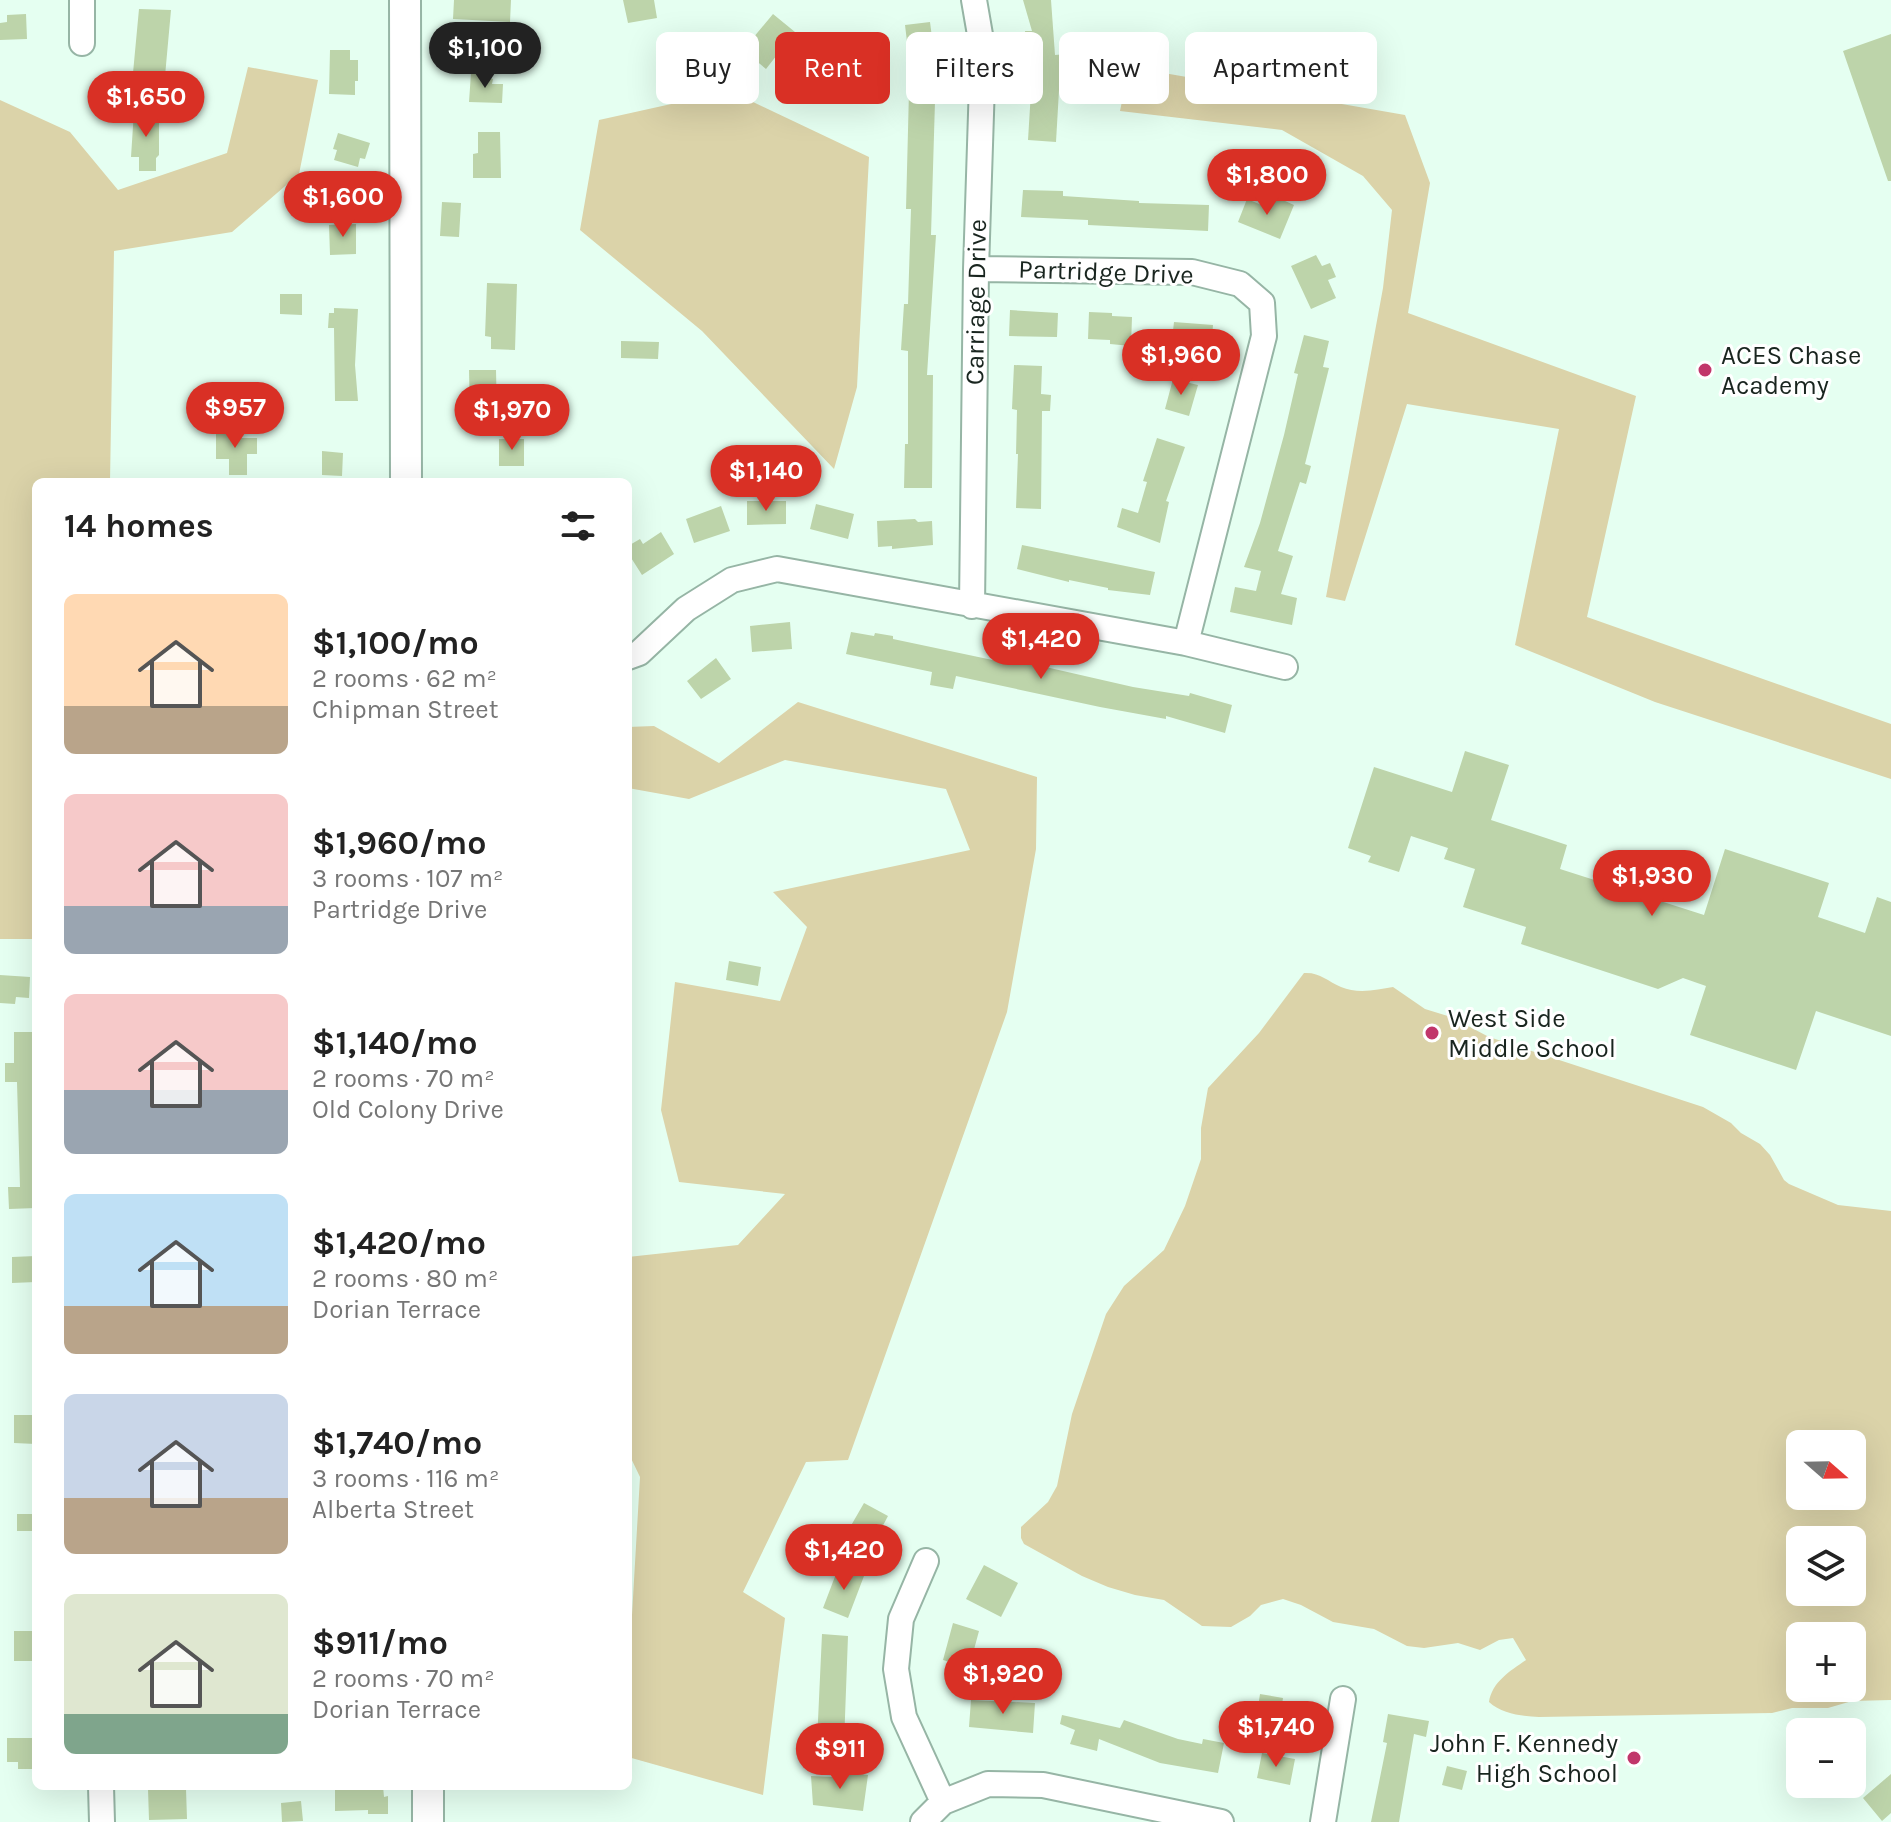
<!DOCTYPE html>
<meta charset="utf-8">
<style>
:root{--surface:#fff;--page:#f2f2f2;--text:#222;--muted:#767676;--accent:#d93025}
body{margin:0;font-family:Karla,sans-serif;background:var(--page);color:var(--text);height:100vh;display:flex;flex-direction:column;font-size:30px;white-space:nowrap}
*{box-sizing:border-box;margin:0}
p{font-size:26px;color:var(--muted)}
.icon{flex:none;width:44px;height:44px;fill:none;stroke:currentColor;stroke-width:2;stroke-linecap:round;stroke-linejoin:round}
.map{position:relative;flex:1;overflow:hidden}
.panel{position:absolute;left:32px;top:478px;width:600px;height:1312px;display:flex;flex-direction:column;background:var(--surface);border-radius:12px;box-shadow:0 8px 32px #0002}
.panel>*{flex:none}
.hud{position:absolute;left:656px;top:32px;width:760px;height:72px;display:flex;gap:16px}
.needle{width:52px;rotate:110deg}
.controls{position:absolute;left:1786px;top:1430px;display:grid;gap:16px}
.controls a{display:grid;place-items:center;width:80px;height:80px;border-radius:12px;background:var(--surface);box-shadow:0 8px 32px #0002;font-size:40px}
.price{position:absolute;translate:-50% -68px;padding:0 18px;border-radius:28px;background:var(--accent);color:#fff;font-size:26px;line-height:52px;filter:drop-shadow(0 2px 4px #0008)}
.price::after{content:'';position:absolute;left:50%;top:48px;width:24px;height:18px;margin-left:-12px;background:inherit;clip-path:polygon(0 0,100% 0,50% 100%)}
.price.current{background:#222;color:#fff}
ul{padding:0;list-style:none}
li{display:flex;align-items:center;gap:24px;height:200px;padding:0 32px}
li span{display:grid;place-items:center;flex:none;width:224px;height:160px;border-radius:12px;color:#555}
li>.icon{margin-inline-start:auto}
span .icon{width:96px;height:96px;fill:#fffc;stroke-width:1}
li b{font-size:34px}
h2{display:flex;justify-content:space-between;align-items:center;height:96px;padding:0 32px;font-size:34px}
.pill{padding:0 28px;border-radius:12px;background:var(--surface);box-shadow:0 8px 32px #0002;font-size:28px;line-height:72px}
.pill.current{background:var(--accent);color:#fff}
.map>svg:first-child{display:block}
.green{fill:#dbd3a9;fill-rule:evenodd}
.building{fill:#bdd4aa}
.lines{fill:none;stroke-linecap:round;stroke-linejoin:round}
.minor-casing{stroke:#96b5a5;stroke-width:28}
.tertiary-casing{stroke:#96b5a5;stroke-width:34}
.minor{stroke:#fff;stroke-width:24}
.tertiary{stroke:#fff;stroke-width:30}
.poi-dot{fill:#c1366a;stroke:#fff;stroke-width:3}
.labels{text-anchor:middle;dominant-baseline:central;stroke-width:6;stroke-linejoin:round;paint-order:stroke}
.street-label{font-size:26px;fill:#19251f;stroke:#fff}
.poi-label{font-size:26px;fill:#19251f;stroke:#fff;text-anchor:start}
</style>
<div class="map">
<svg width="1891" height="1822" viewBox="0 0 1891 1822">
<rect width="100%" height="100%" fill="#e5fff1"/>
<path class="green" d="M248,67L318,80L299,174L232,232L114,251L110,482H36V939H0V100L70,132L118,190L227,153Z
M1129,67L1405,115L1430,183L1408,313L1636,396L1587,617L1891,724V779L1655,702L1515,645L1559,429L1407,404L1345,601L1326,597L1383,288L1392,210L1363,176L1282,130L1120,111Z
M730,91L869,157L857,387L834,469L702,331L580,230L599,120Z
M798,702L1037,777L1036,849L1007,1012L848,1460L806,1462L743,1592L785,1618L763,1795L628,1757V1684L640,1477L628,1452V1257L738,1245L785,1194L679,1182L661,1110L675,982L780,1001L807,927L773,892L970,850L946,789L785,760L689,799L628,788V727L654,726L719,763Z
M1304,973C1320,972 1327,981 1341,987C1357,994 1377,990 1393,987L1425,1009L1451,1017L1489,1037L1703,1107L1731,1123L1741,1133L1760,1144L1770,1155L1784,1180L1789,1184L1838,1205L1891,1211V1700L1852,1701L1828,1708H1792L1772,1713L1539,1717C1521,1716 1502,1714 1489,1702C1492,1682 1510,1671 1526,1660L1513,1638L1499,1640L1480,1650L1458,1643L1424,1648L1407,1646L1374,1629L1333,1622L1301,1605L1283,1599L1261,1605L1250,1616L1231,1627L1202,1626L1164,1600L1135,1595L1108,1587L1082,1576L1024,1544L1021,1538V1527L1048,1502L1057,1486L1072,1414L1106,1314L1124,1286L1164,1250L1185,1206L1201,1159V1128L1208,1088L1259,1033ZM1852,1444V1496H1800V1444ZM1800,1540H1852V1592H1800ZM1852,1636V1688H1800V1636Z"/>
<path class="building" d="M454,0H511L510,22L453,19Z
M623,0H654L657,18L628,23Z
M1023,0H1051L1055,55L1067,54L1068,72L1060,73L1056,142L1028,140L1032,75H1028L1025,31H1032Z
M139,9L171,10L165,76L133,73Z
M26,14L27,39L0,40V23L7,22V15Z
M773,14L795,32L766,69L743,50Z
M930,22L936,68L931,235H936L927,375H933L932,488H904L905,444H908V351L901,350L904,304H908L911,209H906L909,91H913L905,25Z
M1891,34V181H1888L1843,51Z
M330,50H350V60H358V81H355V95L329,94Z
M675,50L720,55L718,81L672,77Z
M471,73L489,74V78L493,79L492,84H503L502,103L469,102Z
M134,111H159V155L156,158V171H139V157H131Z
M478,132H500L501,178H473V154L478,153Z
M338,133L370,143L365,159L360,158L358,167L334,160L337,150L333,149Z
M1023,190L1063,191V196L1139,201V203L1209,205L1208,231L1088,225V220L1021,217Z
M297,196H322V218H297Z
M1274,196L1294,205L1280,239L1238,222L1247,199L1269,208Z
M442,202L461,203L459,237L440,236Z
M356,224V254L330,255L329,225Z
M1316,255L1322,266L1330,263L1336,277L1328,280L1336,298L1311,309L1291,266Z
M487,283L517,284L515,350L491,349V337L485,336Z
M280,294H302V315L280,314Z
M334,308L358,309L355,365L358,401H335L334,328H328L329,313H334Z
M1010,310L1058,313L1057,337L1009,336Z
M1089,312L1112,313V316L1132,317L1131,346L1110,344V340L1088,339Z
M1174,322L1213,325L1211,351L1171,348Z
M1304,335L1329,341L1323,367L1329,368L1305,464L1311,466L1306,484L1300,482L1278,551L1293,556L1281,594L1297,598L1292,625L1230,612L1235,587L1256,591L1261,571L1244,567L1260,523L1284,435L1298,374L1294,373Z
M621,341L659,342L658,359L621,358Z
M1014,365L1042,366L1041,394L1051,395L1050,411H1042L1041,509L1016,508L1018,454H1016L1017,410L1012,409Z
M469,370H496L497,416L470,417Z
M1173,379L1198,385L1189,416L1165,409Z
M216,430H239V438H257V454H247V475H229V459H216Z
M1157,438L1185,447L1166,501L1169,502L1160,543L1117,527L1122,508L1138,513L1147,482L1143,481Z
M499,439H524V466H499Z
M322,451L343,453L342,476L322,475Z
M747,501H786V524L747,525Z
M816,504L854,514L848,539L810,529Z
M721,506L730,531L694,543L686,519Z
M915,519L918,522L932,521L933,545L892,549V546L878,547L877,521Z
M661,532L674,554L642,575L628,553V546L640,539L643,544Z
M1022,545L1155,572L1150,595L1108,590V588L1069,580V582L1017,569Z
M790,622L792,649L752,652L750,626Z
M851,632L874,636L875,633L893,636V639L1002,662V657L1133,687L1189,696L1190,693L1232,705L1225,733L1166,716V719L1100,707L956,676L953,689L930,685L932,672L846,654Z
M716,658L731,679L701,699L687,681Z
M1465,751L1509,765L1491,820L1567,845L1560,869L1704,915L1725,849L1829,883L1818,917L1865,933L1877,897L1891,902V1036L1816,1011L1796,1070L1690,1035L1706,986L1683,978L1658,989L1521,944L1526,927L1463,907L1475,869L1444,859L1448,848L1411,836L1399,872L1368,862L1371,856L1348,848L1374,767L1452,792Z
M729,961L761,967L758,986L726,980Z
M0,975L30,977L29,998L16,997L15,1004L0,1003Z
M14,1032H36V1208L9,1209L8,1187H20L17,1082H5V1063H14Z
M36,1256V1282L12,1283V1257Z
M14,1415H36V1444L14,1443Z
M864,1503L888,1516L870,1550L845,1536Z
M17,1514H36V1531H17Z
M984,1565L1018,1583L1001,1617L966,1599Z
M839,1566L864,1576L848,1618L823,1608Z
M953,1623L979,1631L969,1668L943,1660Z
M14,1631H36V1661H14Z
M822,1634L848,1636L844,1744L817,1742Z
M1260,1694L1283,1698L1279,1724L1256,1720Z
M971,1700L1035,1703L1033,1733L969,1727Z
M1388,1714L1429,1721L1426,1737L1414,1734L1399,1822H1371L1387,1743L1383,1742Z
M1062,1715L1120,1728L1124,1720L1178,1739L1202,1744L1203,1739L1224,1743L1218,1773L1160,1763L1099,1739L1097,1751L1070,1744L1075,1730L1060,1724Z
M7,1738H36V1769H18V1762H7Z
M1262,1753L1295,1759L1290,1785L1257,1778Z
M1447,1766L1467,1771L1462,1790L1442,1785Z
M833,1771L868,1775L863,1811L813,1805L811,1776L832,1777Z
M1891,1774V1813L1882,1821L1863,1798Z
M335,1786H383L384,1797L388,1796V1814H368V1810L335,1811Z
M148,1789H186L187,1819L149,1820Z
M301,1801L303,1821L282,1822L281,1803Z"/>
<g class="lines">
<defs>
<path id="minor" d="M82,0V43
M976,269L1192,272L1240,284L1262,303L1264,336L1186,643
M972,606L976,269L983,52L974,0
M628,657L639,653L686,609L732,580L777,569L1186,643L1285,667
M926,1561L901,1619L896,1669L904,1717L943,1802
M101,1786L102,1822
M923,1822L943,1802L988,1784L1043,1785L1221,1822
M1323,1822L1343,1699"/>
<path id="tertiary" d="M405,0L406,482
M428,1786V1822"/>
</defs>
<use href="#minor" class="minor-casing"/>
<use href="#tertiary" class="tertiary-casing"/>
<use href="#minor" class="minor"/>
<use href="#tertiary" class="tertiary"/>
</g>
<g class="poi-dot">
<circle cx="1705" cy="370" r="8"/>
<circle cx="1432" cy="1033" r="8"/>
<circle cx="1634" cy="1758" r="8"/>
</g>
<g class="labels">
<g class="street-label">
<text transform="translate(1106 272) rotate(2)">Partridge Drive</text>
<text transform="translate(976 302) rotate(-89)">Carriage Drive</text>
</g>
<g class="poi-label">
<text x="1721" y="355">ACES Chase<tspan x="1721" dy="30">Academy</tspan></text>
<text x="1448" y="1018">West Side<tspan x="1448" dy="30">Middle School</tspan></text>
<text x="1618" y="1743" text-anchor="end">John F. Kennedy<tspan x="1618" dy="30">High School</tspan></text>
</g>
</g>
</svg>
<div class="controls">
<a><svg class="needle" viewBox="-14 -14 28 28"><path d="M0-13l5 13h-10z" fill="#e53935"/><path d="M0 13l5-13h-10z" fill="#767676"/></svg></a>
<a><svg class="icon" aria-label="layers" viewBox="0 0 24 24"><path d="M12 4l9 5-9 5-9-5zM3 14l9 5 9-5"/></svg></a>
<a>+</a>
<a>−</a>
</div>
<b class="price current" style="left:485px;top:90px">$1,100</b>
<b class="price" style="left:146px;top:139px">$1,650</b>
<b class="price" style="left:1267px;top:217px">$1,800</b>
<b class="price" style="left:343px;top:239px">$1,600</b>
<b class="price" style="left:1181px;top:397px">$1,960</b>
<b class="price" style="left:235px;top:450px">$957</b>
<b class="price" style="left:512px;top:452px">$1,970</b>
<b class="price" style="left:766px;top:513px">$1,140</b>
<b class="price" style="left:1041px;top:681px">$1,420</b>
<b class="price" style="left:1652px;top:918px">$1,930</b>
<b class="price" style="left:844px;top:1592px">$1,420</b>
<b class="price" style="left:1003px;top:1716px">$1,920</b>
<b class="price" style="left:1276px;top:1769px">$1,740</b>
<b class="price" style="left:840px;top:1791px">$911</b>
<div class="hud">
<a class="pill">Buy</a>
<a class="pill current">Rent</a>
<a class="pill">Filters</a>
<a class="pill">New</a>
<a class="pill">Apartment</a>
</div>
<section class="panel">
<h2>14 homes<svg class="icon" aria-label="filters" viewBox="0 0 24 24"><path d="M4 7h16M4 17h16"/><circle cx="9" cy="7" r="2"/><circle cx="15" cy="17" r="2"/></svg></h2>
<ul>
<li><span style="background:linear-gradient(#ffd9b3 70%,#b9a48a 0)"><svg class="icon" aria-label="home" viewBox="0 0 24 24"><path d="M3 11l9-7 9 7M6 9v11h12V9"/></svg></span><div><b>$1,100/mo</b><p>2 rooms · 62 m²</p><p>Chipman Street</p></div></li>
<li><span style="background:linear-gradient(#f6c9c9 70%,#9aa5b1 0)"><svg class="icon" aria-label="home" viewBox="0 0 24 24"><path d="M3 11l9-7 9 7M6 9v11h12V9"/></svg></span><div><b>$1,960/mo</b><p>3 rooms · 107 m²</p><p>Partridge Drive</p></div></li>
<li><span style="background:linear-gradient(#f6c9c9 60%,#9aa5b1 0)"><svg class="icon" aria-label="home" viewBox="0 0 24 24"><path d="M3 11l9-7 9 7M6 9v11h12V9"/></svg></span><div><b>$1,140/mo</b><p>2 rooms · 70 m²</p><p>Old Colony Drive</p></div></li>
<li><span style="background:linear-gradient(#bfe0f5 70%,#b9a48a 0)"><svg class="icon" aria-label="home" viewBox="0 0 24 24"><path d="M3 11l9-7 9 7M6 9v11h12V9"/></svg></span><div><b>$1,420/mo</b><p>2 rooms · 80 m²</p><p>Dorian Terrace</p></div></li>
<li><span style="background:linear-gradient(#c9d6e8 65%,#b9a48a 0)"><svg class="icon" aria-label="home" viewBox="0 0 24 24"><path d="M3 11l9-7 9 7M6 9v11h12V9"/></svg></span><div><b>$1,740/mo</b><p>3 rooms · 116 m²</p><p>Alberta Street</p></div></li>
<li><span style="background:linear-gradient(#dfe7d0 75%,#7fa58c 0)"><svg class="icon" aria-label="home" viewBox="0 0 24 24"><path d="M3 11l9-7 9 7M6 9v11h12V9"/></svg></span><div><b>$911/mo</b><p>2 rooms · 70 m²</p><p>Dorian Terrace</p></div></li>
</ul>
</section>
</div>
